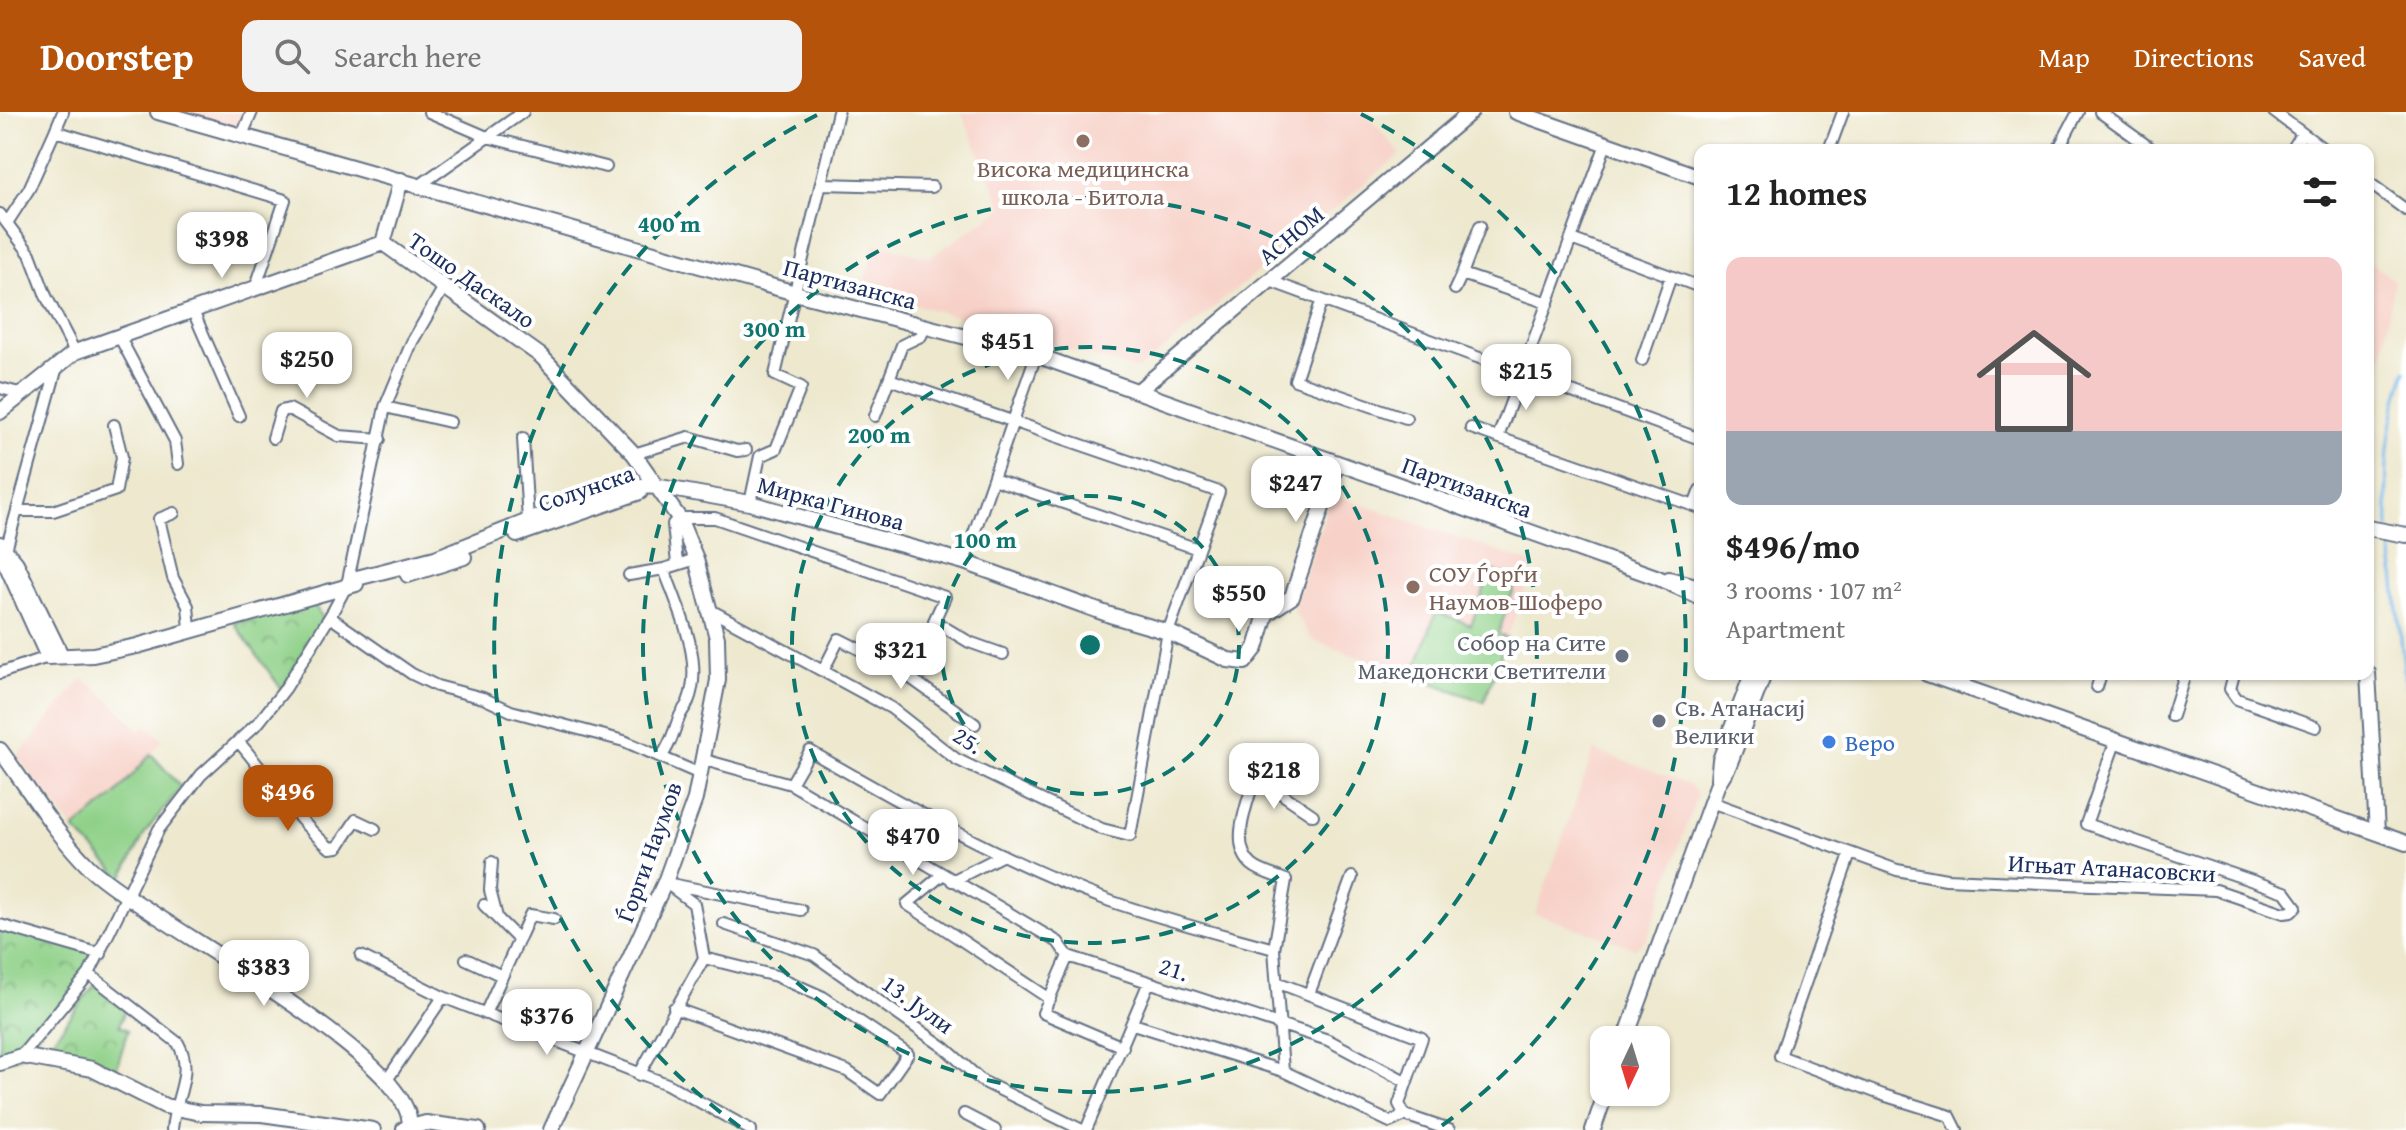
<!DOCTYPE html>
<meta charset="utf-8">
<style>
:root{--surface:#fff;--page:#f2f2f2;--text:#222;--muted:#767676;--accent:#b45309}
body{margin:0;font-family:"Gentium Book Plus",serif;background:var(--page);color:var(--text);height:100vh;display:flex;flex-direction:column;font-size:30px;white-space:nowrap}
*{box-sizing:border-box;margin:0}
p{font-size:26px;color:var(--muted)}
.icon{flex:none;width:44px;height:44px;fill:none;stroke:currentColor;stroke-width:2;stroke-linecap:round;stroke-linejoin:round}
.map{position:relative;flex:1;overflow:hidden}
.sheet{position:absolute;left:1694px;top:32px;width:680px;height:536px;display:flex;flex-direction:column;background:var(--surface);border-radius:16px;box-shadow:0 2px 6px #0004}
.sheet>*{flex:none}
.needle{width:52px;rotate:184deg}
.buttons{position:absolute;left:1590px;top:914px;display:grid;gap:16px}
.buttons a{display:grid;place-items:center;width:80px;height:80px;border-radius:16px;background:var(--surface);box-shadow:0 2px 6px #0004;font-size:40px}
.price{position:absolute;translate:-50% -68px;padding:0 18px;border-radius:16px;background:#fff;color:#222;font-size:26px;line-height:52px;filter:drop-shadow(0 2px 4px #0008)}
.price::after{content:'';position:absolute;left:50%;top:48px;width:24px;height:18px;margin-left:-12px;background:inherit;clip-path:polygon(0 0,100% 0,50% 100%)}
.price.selected{background:var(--accent);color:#fff}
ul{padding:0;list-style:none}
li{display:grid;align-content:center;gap:16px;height:424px;padding:0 32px}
li span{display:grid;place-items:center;height:248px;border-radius:16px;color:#555}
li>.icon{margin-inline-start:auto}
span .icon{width:144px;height:144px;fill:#fffc;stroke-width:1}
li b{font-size:34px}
h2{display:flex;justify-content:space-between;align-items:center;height:96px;padding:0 32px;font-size:34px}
header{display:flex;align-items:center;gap:48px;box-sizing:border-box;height:112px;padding:0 40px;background:var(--accent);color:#fff}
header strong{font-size:38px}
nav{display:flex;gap:44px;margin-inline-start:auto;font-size:28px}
.search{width:560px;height:72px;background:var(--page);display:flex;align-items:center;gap:20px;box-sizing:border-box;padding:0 28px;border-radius:16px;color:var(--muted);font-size:30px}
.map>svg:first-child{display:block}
.built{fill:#f7d1c7}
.grass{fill:#90d189;stroke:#568074;stroke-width:2}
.park{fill:url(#park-crowns);stroke:#568074;stroke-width:2}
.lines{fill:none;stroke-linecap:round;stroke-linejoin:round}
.stream{stroke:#7dbbf0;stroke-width:3}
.street-casing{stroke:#647085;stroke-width:14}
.secondary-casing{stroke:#647085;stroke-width:18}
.street{stroke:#fff;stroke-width:10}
.secondary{stroke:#fff;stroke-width:14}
.ring{fill:none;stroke:#0f766e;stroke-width:4;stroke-dasharray:14 10}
.education-dot{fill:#8d6e63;stroke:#fff;stroke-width:3}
.worship-dot{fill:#6b7280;stroke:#fff;stroke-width:3}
.shop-dot{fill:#3f7fe0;stroke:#fff;stroke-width:3}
.labels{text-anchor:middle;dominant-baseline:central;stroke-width:8;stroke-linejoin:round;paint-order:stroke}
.education-label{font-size:24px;fill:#785e54;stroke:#fff}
.street-label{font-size:24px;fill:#1b2f5e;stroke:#fff}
.worship-label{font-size:24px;fill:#5b616d;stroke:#fff;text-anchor:end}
.shop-label{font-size:24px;fill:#366cbe;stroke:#fff;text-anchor:start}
.centre{fill:#0f766e;stroke:#fff;stroke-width:4}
.ring-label{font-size:24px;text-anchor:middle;font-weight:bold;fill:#0f766e;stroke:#fff;stroke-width:8;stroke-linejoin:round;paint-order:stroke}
</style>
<header>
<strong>Doorstep</strong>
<div class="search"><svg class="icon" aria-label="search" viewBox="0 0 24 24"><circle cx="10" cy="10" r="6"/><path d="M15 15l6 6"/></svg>Search here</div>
<nav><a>Map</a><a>Directions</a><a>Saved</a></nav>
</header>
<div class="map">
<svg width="2406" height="1018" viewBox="0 0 2406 1018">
<defs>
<pattern id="park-crowns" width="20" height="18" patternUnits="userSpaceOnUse" patternTransform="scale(2)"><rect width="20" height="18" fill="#90d189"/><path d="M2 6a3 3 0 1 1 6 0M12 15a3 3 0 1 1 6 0" fill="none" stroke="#75aa73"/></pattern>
</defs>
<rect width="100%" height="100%" fill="#fff"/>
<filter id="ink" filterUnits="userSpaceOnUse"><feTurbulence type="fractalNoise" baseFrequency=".0125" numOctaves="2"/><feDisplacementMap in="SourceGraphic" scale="16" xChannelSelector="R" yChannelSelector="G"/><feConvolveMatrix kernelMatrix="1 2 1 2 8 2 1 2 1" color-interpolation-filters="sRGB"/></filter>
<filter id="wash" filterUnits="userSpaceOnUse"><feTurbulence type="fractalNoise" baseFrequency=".006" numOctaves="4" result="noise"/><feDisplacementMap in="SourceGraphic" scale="32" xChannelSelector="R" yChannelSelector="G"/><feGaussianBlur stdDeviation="1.8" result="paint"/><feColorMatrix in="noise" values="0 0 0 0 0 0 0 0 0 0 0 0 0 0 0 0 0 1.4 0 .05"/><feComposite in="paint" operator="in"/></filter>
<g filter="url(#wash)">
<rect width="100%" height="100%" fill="#ede8ce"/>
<path class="built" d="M158,0H252L242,23Z
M961,0H1364L1401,42L1138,258L863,177L875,131L929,146L1003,96Z
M2368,148L2394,169L2368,338Z
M1332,382L1534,452L1484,590L1312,528L1293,498Z
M82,567L99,578L140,619L146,613L163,628L151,642L181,675L145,721L122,766L74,717L17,645Z
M1594,638L1690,673L1697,683L1647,827L1635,836L1535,802Z"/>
<path class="grass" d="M1491,458L1517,468L1498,522L1507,526L1484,590L1413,564L1436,500L1471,513Z
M151,642L181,675L145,721L122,766L74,717L115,683Z"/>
<path class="park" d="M312,490L323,506L282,578L234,511Z
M0,813L101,842L21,944L0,951Z
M95,872L126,895L119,914L128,918L116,958L86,941L49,933Z"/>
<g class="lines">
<path class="stream" d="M2389,416C2383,361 2387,311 2406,259
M2390,424L2406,574"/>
</g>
</g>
<g filter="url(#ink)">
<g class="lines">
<defs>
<path id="street" d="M429,0L487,25L606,55
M2100,0L2153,38
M2274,0L2325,38
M55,19L63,0
M242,23L252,0
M1829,38L1843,0
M2058,38L2078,0
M2292,38L2302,22
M2368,70L2406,98
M823,72L932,75
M420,73L523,0
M0,102L30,142L46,184L75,240
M7,111L29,77L55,19L285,88L255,177
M1480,114L1462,162L1548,191
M1571,127L1700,175
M1270,169L1700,327
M1455,177L1462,162
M1321,190L1295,268L1406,306
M193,199L239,304
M119,224L175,329L178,352
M1642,248L1671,164
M0,276L23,282
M385,295L450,310
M875,304L902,233L921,224L925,215
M1471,316L1700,396
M1498,325L1606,32
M273,326L281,299L289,297L339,324L380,327
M523,326L528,409
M634,342L689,325L737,339L746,338
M993,367L1198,437
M750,391L760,344L776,337L801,275L775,263L838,0
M1694,394L1700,378
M17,399H53L116,378L122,345L114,313
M174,401L159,407L173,466L188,494L190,517
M6,438L57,255
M964,450L1036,243
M677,452L673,412L679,406H715L945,485L934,509L969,530L1003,542
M629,463L664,457
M712,499L891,596L956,647L1102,717L1130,724L1168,520L1219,380L889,267
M330,505L412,562L437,574L483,586L511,599L624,629L700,662
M824,557L839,527L895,555L975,612
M0,561L48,545
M2234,562L2230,577L2237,587L2316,615
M2097,575L2101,562
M2172,604L2185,562
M238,629C269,665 295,707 330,736L338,735L356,708L375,717
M661,645C671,632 673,621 679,606C681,600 686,595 688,590C705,549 678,496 664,457L696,447
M701,647L791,672L1058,830L1068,844L1328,928L1405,969
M791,672L810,639C907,695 1005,750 1110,789C1164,808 1220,822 1274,837
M1711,690L1897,758L1946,767L2216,778L2284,801L2291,800L2296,795L2285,780L2086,712L2116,628
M1850,742L1780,944L1883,983L1950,1004L1957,1018
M492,750L490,778L497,805
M942,763L907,792L1050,887
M952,769L1003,743
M671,772L801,798
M484,793L518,827
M724,812L814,843L945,936L982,969L1082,1018
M0,813L101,842
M361,844L443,885L667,972L751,1018
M1068,844L1043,901L1123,935
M466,847L502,864
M89,862L178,931C195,961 174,986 172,1018
M1279,871L1422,926L1399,992L1405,1003L1449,1018
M1309,882L1352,765
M674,896L847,959L880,982L908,942L823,885L776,864L704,846
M485,902L530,803L554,807
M1133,912L1283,959L1390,1010L1405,1003
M21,944L89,862L159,717L201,663L259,610L285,577L332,501L347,473L385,295L412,230L444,175
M1283,959L1274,837L1286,768C1276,764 1260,760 1252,753C1228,732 1249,689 1255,664L1313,703
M639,963L704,846L694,792L665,770
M387,968L443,885
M964,1002L995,1018
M1086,1018L1149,870"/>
<path id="secondary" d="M158,0L795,181L1036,243L1656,465L1700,485
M1516,0L1700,65
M383,131L541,244L634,342L679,406L696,447L717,526L718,568L695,687L665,770L551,1018
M383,131L401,68
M1138,279L1471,0
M0,300L75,240L383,131
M2368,416L2406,423
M517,423L640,380
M0,432L16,451L61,543
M0,446L6,452L48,545L93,543L137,534L356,472
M408,463L464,445
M1669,467L1700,475
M347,473L357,466L435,446L619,373L660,375L750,391L964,450L1110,503L1168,520L1228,548L1245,550L1256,536L1266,502L1292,485L1337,351
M2368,561L2377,720
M1927,562L2406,731
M0,638C28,676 55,721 88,754C139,805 425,949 409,1018
M1718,667L1720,648L1752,562
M1625,928L1718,671L1729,653L1764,562
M0,951L21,944L92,957L165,994L201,1001L262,1002L373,1018
M404,1017L426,1011L478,1018
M1593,1018L1606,980"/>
</defs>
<use href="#street" class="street-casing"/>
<use href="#secondary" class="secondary-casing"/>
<use href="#street" class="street"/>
<use href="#secondary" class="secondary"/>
</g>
</g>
<g class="ring">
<circle cx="1090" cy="533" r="149"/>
<circle cx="1090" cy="533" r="298"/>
<circle cx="1090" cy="533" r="447"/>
<path d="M740 1015A596 596 0 0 1 819 2M1361 2A596 596 0 0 1 1440 1015"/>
</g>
<g class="education-dot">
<circle cx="1083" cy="29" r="8"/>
<circle cx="1413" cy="475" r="8"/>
</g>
<g class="worship-dot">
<circle cx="1622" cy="544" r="8"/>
<circle cx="1659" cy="609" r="8"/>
</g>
<circle class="shop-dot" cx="1829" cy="630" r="8"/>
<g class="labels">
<g class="education-label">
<text x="1083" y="56">Висока медицинска<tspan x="1083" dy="28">школа - Битола</tspan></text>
<text x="1429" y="461" text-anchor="start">СОУ Ѓорѓи<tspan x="1429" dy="28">Наумов-Шоферо</tspan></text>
</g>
<g class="street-label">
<text transform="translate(1291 123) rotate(-40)">АСНОМ</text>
<text transform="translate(472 168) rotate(35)">Тошо Даскало</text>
<text transform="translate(850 172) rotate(15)">Партизанска</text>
<text transform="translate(1467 375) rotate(20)">Партизанска</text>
<text transform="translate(586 376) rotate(-19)">Солунска</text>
<text transform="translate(831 391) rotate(15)">Мирка Гинова</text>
<text transform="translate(968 628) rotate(32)">25.</text>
<text transform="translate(649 740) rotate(-70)">Ѓорги Наумов</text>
<text transform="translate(2112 756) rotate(3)">Игњат Атанасовски</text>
<text transform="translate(1174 857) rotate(18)">21.</text>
<text transform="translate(918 892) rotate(36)">13. Јули</text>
</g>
<g class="worship-label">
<text x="1606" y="530">Собор на Сите<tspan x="1606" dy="28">Македонски Светители</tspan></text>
<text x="1675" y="595" text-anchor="start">Св. Атанасиј<tspan x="1675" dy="28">Велики</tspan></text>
</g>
<g class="shop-label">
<text x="1845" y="630">Веро</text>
</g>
</g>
<circle cx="1090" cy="533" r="12" class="centre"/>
<g class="ring-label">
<text x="669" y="120">400 m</text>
<text x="774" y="225">300 m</text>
<text x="879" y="331">200 m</text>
<text x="985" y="436">100 m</text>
</g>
</svg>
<div class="buttons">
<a><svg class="needle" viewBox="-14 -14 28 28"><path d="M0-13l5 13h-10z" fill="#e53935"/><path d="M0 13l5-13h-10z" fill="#767676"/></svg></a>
</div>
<b class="price" style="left:222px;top:168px">$398</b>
<b class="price" style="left:1008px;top:270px">$451</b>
<b class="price" style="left:307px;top:288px">$250</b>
<b class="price" style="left:1526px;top:300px">$215</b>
<b class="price" style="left:1296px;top:412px">$247</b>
<b class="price" style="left:1239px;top:522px">$550</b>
<b class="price" style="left:901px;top:579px">$321</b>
<b class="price" style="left:1274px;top:699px">$218</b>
<b class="price selected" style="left:288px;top:721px">$496</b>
<b class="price" style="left:913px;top:765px">$470</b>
<b class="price" style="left:264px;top:896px">$383</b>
<b class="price" style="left:547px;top:945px">$376</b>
<section class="sheet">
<h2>12 homes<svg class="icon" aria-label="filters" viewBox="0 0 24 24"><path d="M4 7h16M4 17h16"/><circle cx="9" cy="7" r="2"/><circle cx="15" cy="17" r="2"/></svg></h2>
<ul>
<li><span style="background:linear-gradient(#f6c9c9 70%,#9aa5b1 0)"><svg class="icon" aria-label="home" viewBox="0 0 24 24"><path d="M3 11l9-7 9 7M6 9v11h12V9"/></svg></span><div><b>$496/mo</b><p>3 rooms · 107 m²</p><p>Apartment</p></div></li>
</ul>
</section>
</div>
